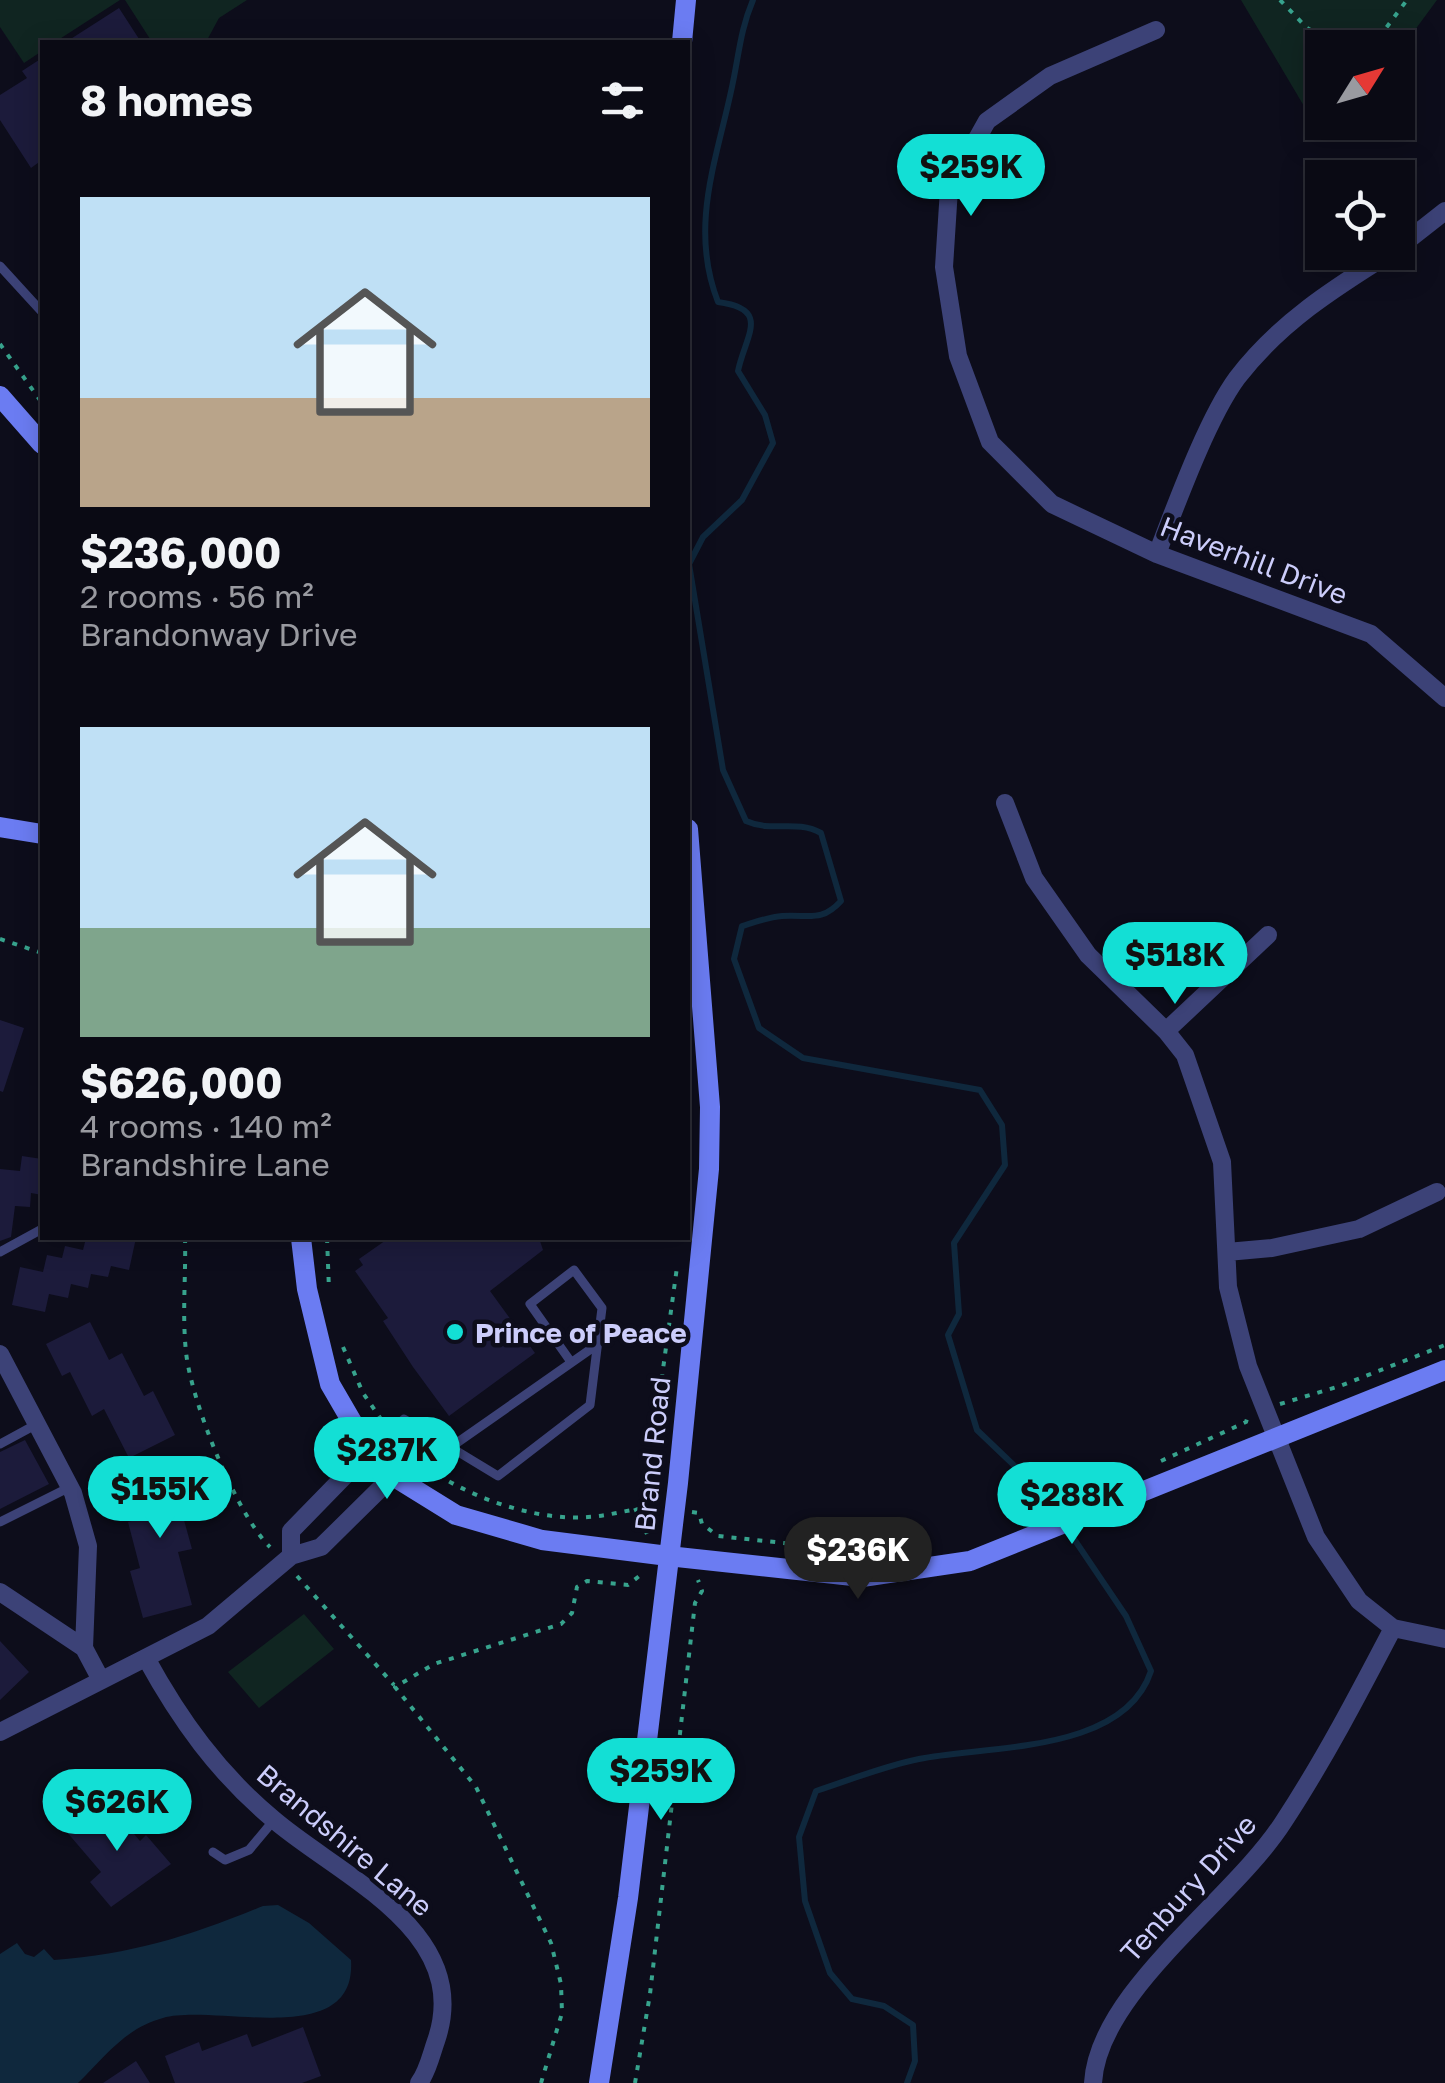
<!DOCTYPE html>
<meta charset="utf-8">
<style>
:root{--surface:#0a0a14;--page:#181822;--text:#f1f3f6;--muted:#999aa0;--line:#2a2b34;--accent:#13dfd5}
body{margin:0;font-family:"Golos Text",sans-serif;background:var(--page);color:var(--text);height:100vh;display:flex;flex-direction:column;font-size:38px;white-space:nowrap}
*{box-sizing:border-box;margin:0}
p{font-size:32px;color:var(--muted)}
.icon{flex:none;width:55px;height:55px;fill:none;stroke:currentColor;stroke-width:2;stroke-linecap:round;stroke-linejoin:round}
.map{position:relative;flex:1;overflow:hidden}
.sheet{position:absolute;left:40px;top:40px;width:650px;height:1200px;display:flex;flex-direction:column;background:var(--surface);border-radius:0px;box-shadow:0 5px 25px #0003,0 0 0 2px var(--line)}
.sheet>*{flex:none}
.needle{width:65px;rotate:53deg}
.tools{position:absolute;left:1305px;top:30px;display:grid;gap:20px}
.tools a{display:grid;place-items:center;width:110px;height:110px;border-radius:0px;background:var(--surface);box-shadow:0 5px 25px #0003,0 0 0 2px var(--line);font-size:50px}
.price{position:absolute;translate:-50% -85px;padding:0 22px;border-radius:35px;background:var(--accent);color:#111;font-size:32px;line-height:65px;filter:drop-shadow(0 2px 5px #0008)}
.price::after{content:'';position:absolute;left:50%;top:60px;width:30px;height:22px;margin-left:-15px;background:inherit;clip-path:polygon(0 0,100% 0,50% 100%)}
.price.on{background:#222;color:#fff}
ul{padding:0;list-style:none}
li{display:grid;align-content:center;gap:20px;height:530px;padding:0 40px}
li span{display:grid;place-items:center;height:310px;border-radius:0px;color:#555}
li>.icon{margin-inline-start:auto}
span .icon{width:180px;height:180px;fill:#fffc;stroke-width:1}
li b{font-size:42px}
h2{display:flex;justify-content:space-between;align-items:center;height:120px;padding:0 40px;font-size:42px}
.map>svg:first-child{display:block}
.green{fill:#102521}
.water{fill:#0f283d}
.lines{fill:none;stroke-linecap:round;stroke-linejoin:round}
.stream{stroke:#0f283d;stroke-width:6}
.building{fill:#1c1b3b}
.path{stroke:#37a38d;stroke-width:4;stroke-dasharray:5 8;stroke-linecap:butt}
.lane{stroke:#3c4277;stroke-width:9}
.street{stroke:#3c4277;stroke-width:18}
.secondary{stroke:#6b7cf2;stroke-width:20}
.poi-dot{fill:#13dfd5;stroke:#0d0d1b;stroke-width:4}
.labels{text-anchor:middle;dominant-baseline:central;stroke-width:9;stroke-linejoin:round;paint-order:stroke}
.street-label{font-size:28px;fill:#cccdfb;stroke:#0d0d1b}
.poi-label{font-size:28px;font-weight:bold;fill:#cccdfb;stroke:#0d0d1b;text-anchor:start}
</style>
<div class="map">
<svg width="1445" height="2083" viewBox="0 0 1445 2083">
<rect width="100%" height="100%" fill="#0d0d1b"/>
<path class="green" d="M0,0H120L55,42H42V51L24,63L0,27Z
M125,0H247L219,18L206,42H152Z
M1241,0H1437L1398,53V48H1322V116L1314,123Z
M304,1614L334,1649L259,1708L228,1672Z"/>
<path class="water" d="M278,1905L309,1923L351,1960C357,2051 214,2003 163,2018C125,2028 105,2057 78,2083H0V1954L17,1943L25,1954L34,1957L44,1949L54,1960C134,1954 190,1936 263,1906Z"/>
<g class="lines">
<path class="stream" d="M753,0C741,28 739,53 733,82C718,157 688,225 718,302C772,309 745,336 738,371L765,415L773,443L742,500L703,537L689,564L723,770L746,821C773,833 795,819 821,833L841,901C821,923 809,914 782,916C769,917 755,922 742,926L734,959L759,1028L803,1058L980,1090L1002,1125L1005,1165L954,1243L959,1314L948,1335L977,1430L1043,1493L1126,1616L1151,1671C1124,1754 988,1745 919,1759C884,1766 850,1780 816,1791L799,1837L805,1901L830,1973L852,1999L884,2006L913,2025L915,2061L907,2083"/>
</g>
<path class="building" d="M119,8L141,42H66Z
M42,58V160L31,168L0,120V95L27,78L22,71Z
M0,1020L24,1028L3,1092L0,1091Z
M22,1156L42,1159V1195L31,1193L30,1207L15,1206L11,1237L0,1241V1169L20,1171Z
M86,1238H136L129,1270L111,1266L108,1277L91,1274L88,1288L71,1284L68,1298L49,1294L45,1312L12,1305L20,1267L43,1272L47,1255L62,1258L65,1246L83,1250Z
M389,1238H539L543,1250L490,1291L535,1353L449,1416L413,1367L383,1321L388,1318L355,1271L363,1265L359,1259Z
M90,1322L109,1360L122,1353L144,1396L153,1391L175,1435L129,1458L104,1409L92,1416L70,1372L62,1376L46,1344Z
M25,1440L49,1484L0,1509V1452Z
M178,1464L188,1500L179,1502L192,1549L178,1552L192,1605L143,1618L130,1571L140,1568L128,1522L141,1518L130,1477Z
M0,1641L29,1672L0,1700Z
M107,1802L140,1841L146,1835L171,1864L111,1907L90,1882L101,1872L66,1831Z
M303,2027L321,2076L302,2083H175L165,2056L199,2042L202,2051L247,2034L252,2047Z
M136,2061L150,2083H103Z"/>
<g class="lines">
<path class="path" d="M1280,0L1307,28L1342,48
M1371,48L1407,0
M0,344L42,403
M0,939L42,953
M688,1116V1099
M185,1238C186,1276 182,1314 186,1352C191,1401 236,1514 270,1547
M327,1238L329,1290
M343,1347L363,1393L383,1422
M1280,1404L1340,1386L1445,1345
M398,1442C439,1488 527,1522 588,1517C612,1516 633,1507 658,1508
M1161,1461L1246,1422L1248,1416
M635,1508L647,1534
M644,1508L677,1267
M692,1512L699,1513L702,1524L718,1536L878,1553
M297,1576L394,1685
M541,2083L562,2013L561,1984L551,1943L476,1787L395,1687L434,1664L561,1624L572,1613L577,1587L587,1581L628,1585L643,1573
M635,2083L650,1994L695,1603L702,1591L698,1580"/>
<path class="lane" d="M0,266L42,312
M0,1252L42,1229
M0,1444L37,1424
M451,1447L598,1344
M369,1451L404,1419L498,1476L590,1405L602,1308L574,1270L530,1304L571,1362
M0,1522L70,1487
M213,1852L225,1860L249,1850L274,1820"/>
<path class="street" d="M1156,30L1050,76L987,121L949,189L944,267L958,356L990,442L1052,504L1157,554L1371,634L1445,698
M1398,248L1445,211
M1157,554C1176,505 1207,419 1237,378C1279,323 1334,288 1392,252
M1005,803L1034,878L1088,955L1166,1031L1185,1055L1222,1162L1228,1287L1248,1366L1316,1537L1359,1601L1393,1628L1445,1639
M1166,1031L1268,935
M1227,1252L1272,1248L1359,1229L1437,1192
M0,1354L73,1493L88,1546L84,1648
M291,1556V1531L369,1451
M0,1592L84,1648L101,1680
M146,1658C180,1720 218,1773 273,1819C339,1876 474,1931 436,2041C431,2055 428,2071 419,2083
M0,1732L208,1626L291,1556L321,1547L393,1476
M1093,2083C1098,1991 1234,1900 1284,1821C1324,1760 1359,1693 1393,1628"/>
<path class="secondary" d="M682,42L686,0
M0,396L42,444
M0,827L42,834
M301,1238L307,1289L330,1384L369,1451L393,1476L456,1515L542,1540L668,1556L862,1577L970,1561L1445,1370
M599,2083L628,1898L678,1483L709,1169L710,1107L688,829"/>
</g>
<circle class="poi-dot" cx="455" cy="1332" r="10"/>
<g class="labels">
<g class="street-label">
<text transform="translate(1254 560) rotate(21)">Haverhill Drive</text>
<text transform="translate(652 1454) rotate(-84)">Brand Road</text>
<text transform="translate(345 1840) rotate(40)">Brandshire Lane</text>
<text transform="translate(1188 1888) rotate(-48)">Tenbury Drive</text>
</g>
<g class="poi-label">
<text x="475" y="1332">Prince of Peace</text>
</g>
</g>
</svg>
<div class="tools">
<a><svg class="needle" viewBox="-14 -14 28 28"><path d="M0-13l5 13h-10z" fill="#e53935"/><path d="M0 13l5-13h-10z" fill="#999aa0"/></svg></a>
<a><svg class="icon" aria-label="locate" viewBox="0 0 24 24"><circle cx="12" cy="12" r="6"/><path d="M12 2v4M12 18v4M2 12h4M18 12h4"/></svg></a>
</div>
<b class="price" style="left:971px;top:219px">$259K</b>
<b class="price" style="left:1175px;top:1007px">$518K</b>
<b class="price" style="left:387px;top:1502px">$287K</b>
<b class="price" style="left:160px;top:1541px">$155K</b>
<b class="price" style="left:1072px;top:1547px">$288K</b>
<b class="price on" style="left:858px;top:1602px">$236K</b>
<b class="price" style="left:661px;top:1823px">$259K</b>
<b class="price" style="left:117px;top:1854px">$626K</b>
<section class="sheet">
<h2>8 homes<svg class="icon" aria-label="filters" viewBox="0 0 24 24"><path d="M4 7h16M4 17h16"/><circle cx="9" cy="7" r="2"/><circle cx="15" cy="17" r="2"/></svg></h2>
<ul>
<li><span style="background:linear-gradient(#bfe0f5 65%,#b9a48a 0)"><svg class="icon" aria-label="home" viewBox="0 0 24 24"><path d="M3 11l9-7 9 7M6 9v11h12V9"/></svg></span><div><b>$236,000</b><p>2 rooms · 56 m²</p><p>Brandonway Drive</p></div></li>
<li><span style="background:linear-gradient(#bfe0f5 65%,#7fa58c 0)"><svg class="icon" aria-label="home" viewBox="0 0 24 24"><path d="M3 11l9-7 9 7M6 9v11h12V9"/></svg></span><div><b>$626,000</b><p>4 rooms · 140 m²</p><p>Brandshire Lane</p></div></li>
</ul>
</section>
</div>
